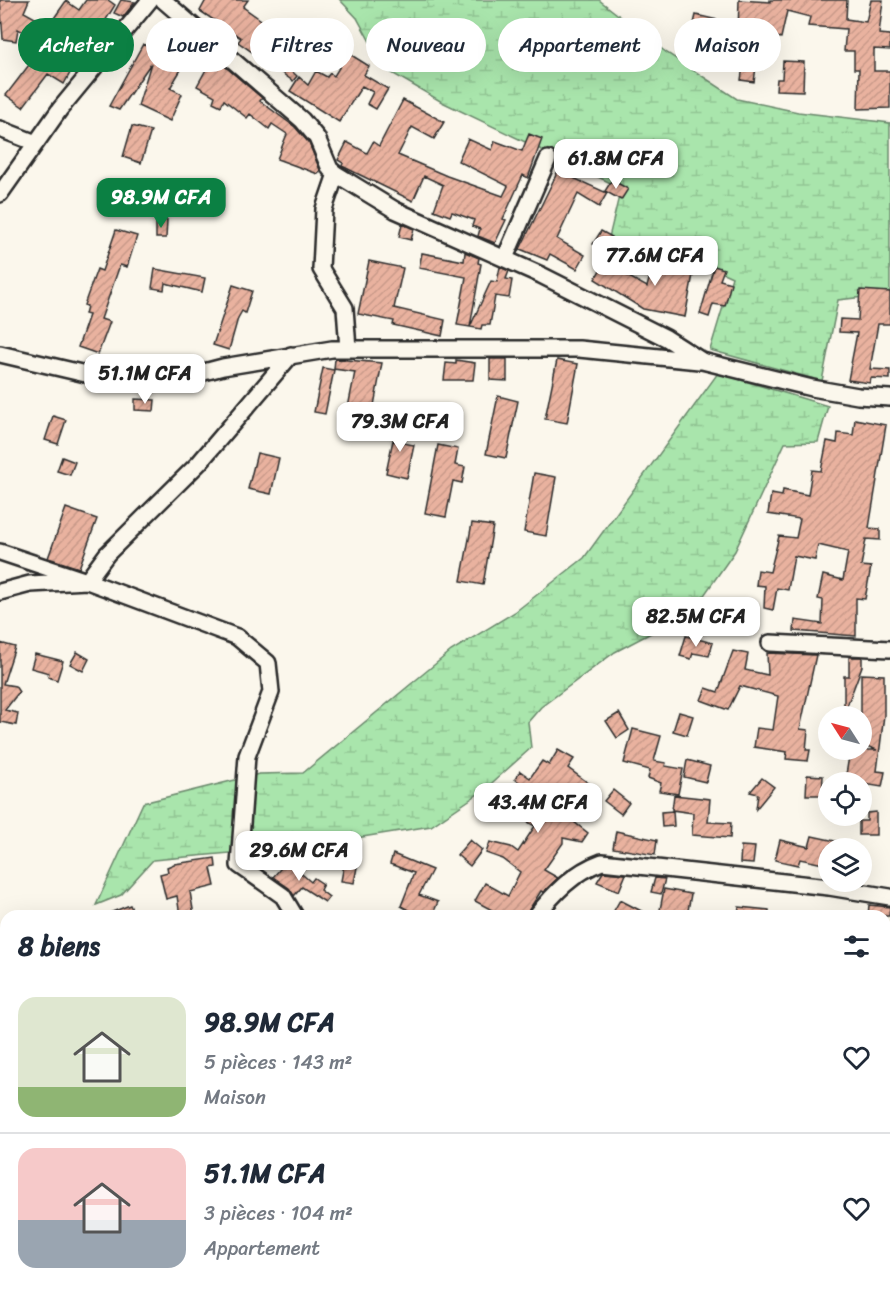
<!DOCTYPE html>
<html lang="fr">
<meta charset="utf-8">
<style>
:root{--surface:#fff;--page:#f2f2f3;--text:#1f2937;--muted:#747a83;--line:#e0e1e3;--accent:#0b8043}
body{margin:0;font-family:Sriracha,sans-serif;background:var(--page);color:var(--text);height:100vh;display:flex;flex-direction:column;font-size:22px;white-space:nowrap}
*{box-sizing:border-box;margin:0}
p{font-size:20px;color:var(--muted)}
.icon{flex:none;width:33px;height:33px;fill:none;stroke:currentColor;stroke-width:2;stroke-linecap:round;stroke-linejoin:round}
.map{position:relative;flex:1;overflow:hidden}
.panel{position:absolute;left:0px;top:910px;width:891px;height:386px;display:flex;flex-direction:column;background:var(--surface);border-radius:18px 18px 0 0;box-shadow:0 6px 24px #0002}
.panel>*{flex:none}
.top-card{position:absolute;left:18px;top:18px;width:855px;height:54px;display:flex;gap:12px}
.needle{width:39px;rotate:306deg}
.controls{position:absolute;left:818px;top:706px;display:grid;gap:12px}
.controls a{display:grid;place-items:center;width:54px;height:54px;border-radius:50%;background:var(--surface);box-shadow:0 6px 24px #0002;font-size:30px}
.price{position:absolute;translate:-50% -51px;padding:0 14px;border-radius:12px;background:#fff;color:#222;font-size:20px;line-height:39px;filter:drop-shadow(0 2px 3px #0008)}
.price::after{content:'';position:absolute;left:50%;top:36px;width:18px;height:14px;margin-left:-9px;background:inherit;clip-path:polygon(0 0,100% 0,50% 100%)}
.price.selected{background:var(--accent);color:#fff}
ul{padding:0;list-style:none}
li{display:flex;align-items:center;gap:18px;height:150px;padding:0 18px}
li+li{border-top:2px solid var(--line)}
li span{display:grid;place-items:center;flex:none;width:168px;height:120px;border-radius:18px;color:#555}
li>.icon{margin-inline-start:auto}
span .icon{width:72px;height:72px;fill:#fffc;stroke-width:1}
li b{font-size:26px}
h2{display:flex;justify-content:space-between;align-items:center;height:72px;padding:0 18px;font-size:26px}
.chip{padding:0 21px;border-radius:27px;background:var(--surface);box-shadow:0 6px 24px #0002;font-size:21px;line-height:54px}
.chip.selected{background:var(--accent);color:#fff}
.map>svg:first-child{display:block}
.wetland{fill:url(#wetland-marsh);stroke:#6a886c;stroke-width:1.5}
.building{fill:url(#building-hatch);stroke:#2b2b2b;stroke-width:1.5}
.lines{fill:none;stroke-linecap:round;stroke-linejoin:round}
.minor-casing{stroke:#2b2b2b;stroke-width:20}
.trunk-casing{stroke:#2b2b2b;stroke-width:28}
.minor{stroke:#fbf7ec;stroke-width:15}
.trunk{stroke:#fbe080;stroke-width:24}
</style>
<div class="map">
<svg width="890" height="1295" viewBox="0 0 890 1295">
<defs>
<pattern id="wetland-marsh" width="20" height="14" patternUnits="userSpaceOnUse" patternTransform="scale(1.5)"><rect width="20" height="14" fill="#a9e5ac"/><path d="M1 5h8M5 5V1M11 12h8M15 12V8" fill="none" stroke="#92c594"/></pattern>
<pattern id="building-hatch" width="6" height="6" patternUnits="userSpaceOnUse" patternTransform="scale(1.5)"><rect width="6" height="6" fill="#e9b29f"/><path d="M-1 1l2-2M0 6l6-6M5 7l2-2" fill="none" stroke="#c89989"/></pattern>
</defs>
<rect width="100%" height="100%" fill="#fbf7ec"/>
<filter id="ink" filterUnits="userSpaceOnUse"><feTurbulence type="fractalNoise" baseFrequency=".0167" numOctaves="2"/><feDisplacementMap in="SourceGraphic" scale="12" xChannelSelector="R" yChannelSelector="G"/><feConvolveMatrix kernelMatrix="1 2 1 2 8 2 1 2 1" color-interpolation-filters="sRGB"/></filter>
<g filter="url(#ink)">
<path class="wetland" d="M340,0H599L667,53L737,99L798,112L890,123V294L838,300L822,381L710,350L732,277L710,267L605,254L621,188L442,102L385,69L357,18Z
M718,373L828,406L818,442L785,443L735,551L693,611L615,652L541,707L528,722L531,748L484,790L431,826L306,846L153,860L121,895L96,905L143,803L259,774L303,773L451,651L515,612L584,558Z"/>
<path class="building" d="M0,0H29L24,12L46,24L38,39L18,29L16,41L3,39Z
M86,0H108L115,5L99,31L104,35L81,68L75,64L64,84L48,74L23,107L6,95L32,61L45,70L53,56L61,61L71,47L47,28L66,1L79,10Z
M121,0L135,2L123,17L114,13Z
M206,0H248L243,7L268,25L263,32L290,56L284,64L297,76L293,81L238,42L241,38L200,11Z
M739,0L770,2V0H847L846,19L866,22L871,0H883L879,34L890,35V50L874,49V71H890V108L858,109L859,69H854V51H844L846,29L808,26L810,17L787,11L781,38L765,35L770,59L758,62L752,36L738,33Z
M696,15L718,20L714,37L692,32Z
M331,19L344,29L326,53L307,38L319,23L324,27Z
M174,22L188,35L184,41L194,48L170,88L182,94L170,121L138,106L151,63L119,110L109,106L143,44L153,49Z
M208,52L262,98L260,101L295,127L309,143L320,170L318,174L277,159L287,134L272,124L269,129L250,114L247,118L224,100L221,106L213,102L215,96L197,86L209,64L203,61Z
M348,53L369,66L364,75L388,89L376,109L367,104L373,92L362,86L339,122L290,91L299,77L308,85L316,71L327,77L330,73L334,76Z
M783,61L804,62L803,91L776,90L777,79H782Z
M743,66L756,67L754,82L741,80Z
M403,100L444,122L434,139L412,127L398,155L447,176L503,196L508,186L458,161L468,139L492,150L495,141L522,151L529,134L542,139L528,178L523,175L503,219L506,220L495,243L478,236L480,229L472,226L474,220L452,212L450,216L434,210L443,185L424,176L413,201L342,166L343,163L338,160L347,142L367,153L373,142L379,146Z
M132,126L151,131L141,163L123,157Z
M558,171L607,193L599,207L578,194L557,239L585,255L577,269L550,254L547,260L520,249Z
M612,180L628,189L621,200L605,191Z
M156,220H167L166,238H156Z
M402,224L414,229L411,240L399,237Z
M116,230L137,236L127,267L120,265L101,319L110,322L98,354L78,347L89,315L85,314L87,306L84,305L97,269L102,271Z
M601,231L612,237L604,251L593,244Z
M465,252L479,258L478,263L481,264L470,327L457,325L466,277L419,268L422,253L464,261Z
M657,258L695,264L685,317L643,309L595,279L604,263L647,287L650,276H654Z
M369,261L403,268L394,308L445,320L442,336L393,325L394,321L358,314Z
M714,266L724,269L720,280L731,283L725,306L713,304L709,317L700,314Z
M500,267L509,271L506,279L512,280L509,298L495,296L490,325H482L481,329L470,327L491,281L497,282Z
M155,269L205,278L202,292L165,283L164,290L152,288Z
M233,285L252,291L245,313L242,311L238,318L229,350L213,345Z
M860,290L890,292V324H878L870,369L890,370V379L871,378L870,383L848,380L857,333L839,332L840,319L858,320Z
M335,359L382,363L369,432L344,428L355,372L334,369Z
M490,359H507V381L490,380Z
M456,360L475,363L473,380H444L446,363L456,364Z
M557,360L578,364L567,423L545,419Z
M323,368L334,370L325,414L314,412Z
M498,396L518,401L506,458L486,454Z
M135,399L155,400L154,411L135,410Z
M53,416L66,420L58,444L45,440Z
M855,419L886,425L869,528L880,529V540L866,539L861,566L871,567L865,599L856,598V636L794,631L795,620L822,624L823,600L818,599L823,575L843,580L848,552L818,545L815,560L794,556L788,590L777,588L773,610L764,608L765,586L756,585L758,570L770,572L779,536L796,538L800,519L768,514L771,494L782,496L783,490L808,495L812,470L821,471L827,441L837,443L838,433L853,435Z
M404,422L411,428L403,443L414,445L407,478L386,473L393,440L395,441L396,427Z
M438,445L458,449L455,465L465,467L462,483L453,481L446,517L425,513Z
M257,453L279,458L271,494L248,489Z
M62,457L75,462L70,475L57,471Z
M534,473L556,477L546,536L524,532Z
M66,508L97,519L79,568L48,558Z
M472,523L493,526L483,585L461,581Z
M728,614L742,616L739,631L726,629Z
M686,636L713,643L709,656L693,653L691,659L680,656Z
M0,643L15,647L3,684L15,686L19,692L5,710L18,713L16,725L0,722Z
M733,651L748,654L745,670L768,675L767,653L816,655L800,729L808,730L806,750H810L808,761L786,759L787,752L754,747L757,728L773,730L778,696L740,686L728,710L701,700L706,688L718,692Z
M77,652L89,659L83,671L70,664Z
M35,654L63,661L57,680L48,677L49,673L31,668Z
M849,657H862V666L844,714V676H849Z
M861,674L884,675V715L877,771L885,772L882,787L845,781L850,750H877L861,744Z
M679,712L693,716L687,735L673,731Z
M619,713L629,730L617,738L606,721Z
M633,729L661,736L654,761L666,763L665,766L683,769L678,794L659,791L661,783L648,778L650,770L624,763Z
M558,750L574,759L568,768L591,785L569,818L588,833L582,842L563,838V843L544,870L558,878L543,892L541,891L525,916H503L475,901L485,883L508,896L520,872L503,859L486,853L490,842L511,847L518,852L535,826L507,810L523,785L515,779L520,771L530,778L542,761L549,765Z
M687,760L710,766L706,782L684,777Z
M807,775L823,776L822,795H806Z
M762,778L774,787L756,809L758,794L750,792Z
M613,790L629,803L621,814L604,801Z
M674,795L710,799L708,822L731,823L730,838L692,835L693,813L672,810Z
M673,811L674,826L662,827L661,812Z
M876,812V835H859V821H867V813Z
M616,831L657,840L655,855L613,848Z
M812,836L854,845V849H828V865L800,859L798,865L775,860L780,840L809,847Z
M470,840L482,850L470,866L457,855Z
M741,846L755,847L753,864L740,863Z
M393,854L432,870L419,895L438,902L432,916H419L401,906L414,873L390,864Z
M215,858L216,867L211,868L215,886L190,892L194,915L180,916L177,896L166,899L160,874L168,872L167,867L174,864Z
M287,861L311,882L314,878L323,884L320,890L329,897L325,902L302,887L294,896L289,888L273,877Z
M344,865L357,867L354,883L341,881Z
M603,872L626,874L619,891L597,882Z
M655,878L665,879L661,894L651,892Z
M664,889L691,894L687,916L659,915Z
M620,900L651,916H611Z
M130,905L135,916H102Z
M869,905L890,907L889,916H868Z
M739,907L769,910V916H738Z"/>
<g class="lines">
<defs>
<path id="minor" d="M163,0L302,120L317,138L330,169L336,174L395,210L541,275L666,338L702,361L812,388L858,396L890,398
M0,129L36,143
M336,174L324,209L321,269L345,308L348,349
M0,194L60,109L150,0
M505,258L548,159
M0,354L90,375L149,381L185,377L223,367L332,349H579L699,361
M0,552L87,581L237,637L268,663L271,692L247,756L239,865L283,896L295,916
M0,592L30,584L87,581L107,554L199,463L291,355
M770,643L890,649
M536,916C554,893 574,872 602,862L829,887L890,897
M0,1009L6,1011
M0,1207L6,1208
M157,1290L160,1295
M0,1291L6,1295
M242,1295L244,1290"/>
<path id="trunk" d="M885,1239L890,1234
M885,1258L890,1256
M828,1295L835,1290"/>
</defs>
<use href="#minor" class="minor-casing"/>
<use href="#trunk" class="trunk-casing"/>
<use href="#minor" class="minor"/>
<use href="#trunk" class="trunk"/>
</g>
</g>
</svg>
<div class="controls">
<a><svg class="needle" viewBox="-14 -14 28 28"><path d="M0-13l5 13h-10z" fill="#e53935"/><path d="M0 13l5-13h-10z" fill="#747a83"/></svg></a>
<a><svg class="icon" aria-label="locate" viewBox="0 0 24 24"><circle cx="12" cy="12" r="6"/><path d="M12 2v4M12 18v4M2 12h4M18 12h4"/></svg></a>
<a><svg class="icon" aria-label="layers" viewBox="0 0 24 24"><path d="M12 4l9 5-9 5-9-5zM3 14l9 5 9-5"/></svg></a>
</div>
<b class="price" style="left:616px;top:190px">61.8M CFA</b>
<b class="price selected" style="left:161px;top:229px">98.9M CFA</b>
<b class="price" style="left:655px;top:287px">77.6M CFA</b>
<b class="price" style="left:145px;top:405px">51.1M CFA</b>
<b class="price" style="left:400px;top:453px">79.3M CFA</b>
<b class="price" style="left:696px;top:648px">82.5M CFA</b>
<b class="price" style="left:538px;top:834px">43.4M CFA</b>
<b class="price" style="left:299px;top:882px">29.6M CFA</b>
<div class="top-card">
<a class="chip selected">Acheter</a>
<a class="chip">Louer</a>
<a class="chip">Filtres</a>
<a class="chip">Nouveau</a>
<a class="chip">Appartement</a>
<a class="chip">Maison</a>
</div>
<section class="panel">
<h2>8 biens<svg class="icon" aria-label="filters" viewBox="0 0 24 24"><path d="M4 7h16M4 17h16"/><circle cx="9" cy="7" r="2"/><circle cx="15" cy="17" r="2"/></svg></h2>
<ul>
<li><span style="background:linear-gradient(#dfe7d0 75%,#8fb573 0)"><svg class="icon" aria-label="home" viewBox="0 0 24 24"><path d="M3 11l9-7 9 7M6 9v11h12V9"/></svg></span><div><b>98.9M CFA</b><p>5 pièces · 143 m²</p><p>Maison</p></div><svg class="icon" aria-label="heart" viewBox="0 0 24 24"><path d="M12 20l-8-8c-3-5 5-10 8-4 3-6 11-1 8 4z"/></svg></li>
<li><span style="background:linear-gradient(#f6c9c9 60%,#9aa5b1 0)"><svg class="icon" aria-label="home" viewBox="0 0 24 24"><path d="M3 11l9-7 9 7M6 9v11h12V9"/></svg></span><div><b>51.1M CFA</b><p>3 pièces · 104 m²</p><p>Appartement</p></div><svg class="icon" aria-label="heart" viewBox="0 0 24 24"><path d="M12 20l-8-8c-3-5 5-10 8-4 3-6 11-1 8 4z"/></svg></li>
</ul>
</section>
</div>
